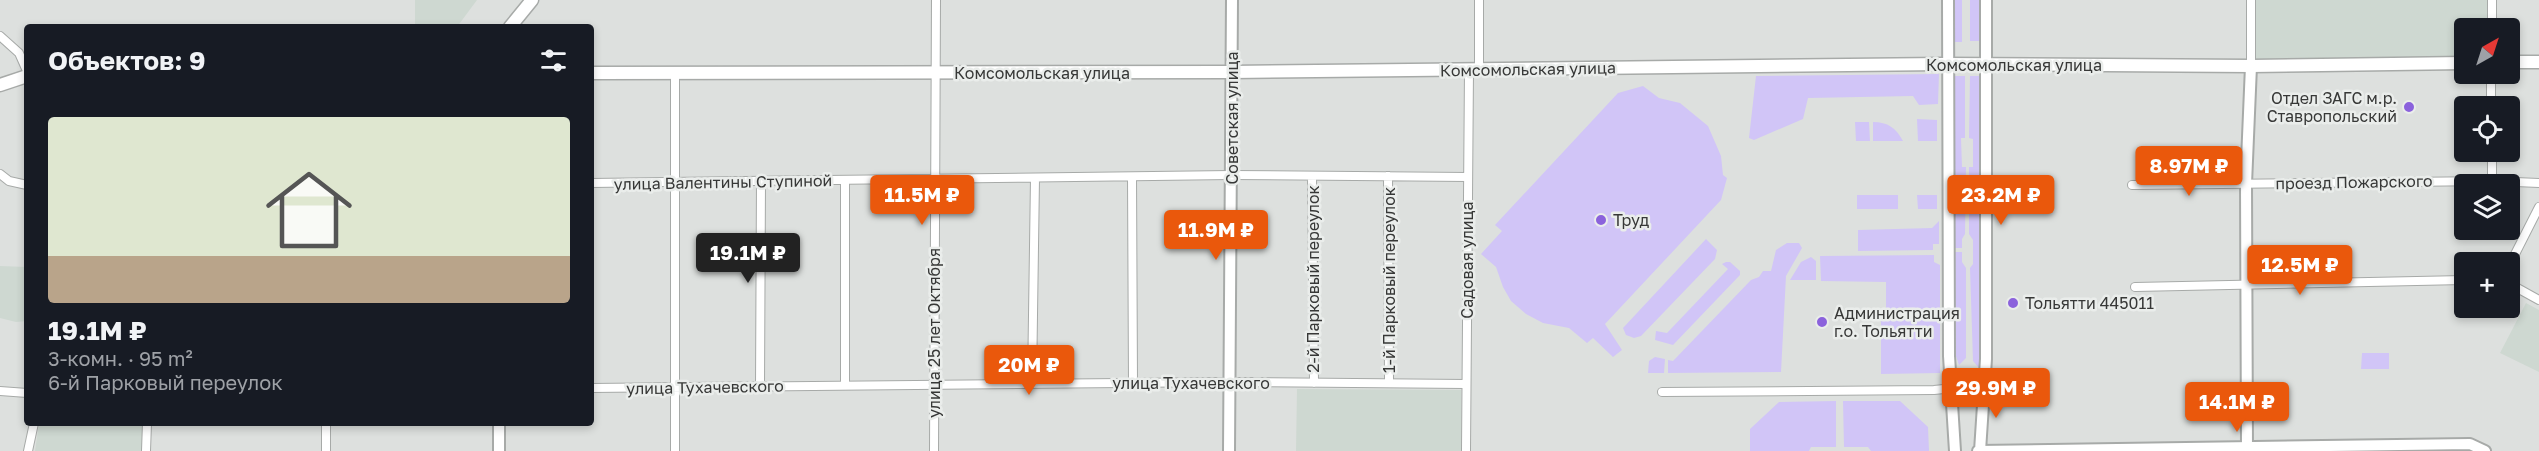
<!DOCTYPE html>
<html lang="ru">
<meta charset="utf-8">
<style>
:root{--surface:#171b24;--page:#242831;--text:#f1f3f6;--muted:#9ea1a6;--line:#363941;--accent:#ea580c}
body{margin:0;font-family:"Golos Text",sans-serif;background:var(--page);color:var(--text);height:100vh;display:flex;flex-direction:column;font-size:22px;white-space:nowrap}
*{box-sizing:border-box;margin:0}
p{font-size:20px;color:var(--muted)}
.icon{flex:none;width:33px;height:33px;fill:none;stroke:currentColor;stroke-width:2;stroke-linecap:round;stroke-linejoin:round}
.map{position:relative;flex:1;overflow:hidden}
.side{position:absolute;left:24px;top:24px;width:570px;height:402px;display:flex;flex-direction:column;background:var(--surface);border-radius:6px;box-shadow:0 3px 9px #0003}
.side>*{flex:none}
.needle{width:39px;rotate:39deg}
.fabs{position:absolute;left:2454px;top:18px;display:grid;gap:12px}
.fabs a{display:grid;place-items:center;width:66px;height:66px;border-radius:6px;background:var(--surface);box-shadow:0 3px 9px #0003;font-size:30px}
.price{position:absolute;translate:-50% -51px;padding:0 14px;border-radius:6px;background:var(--accent);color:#fff;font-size:20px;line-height:39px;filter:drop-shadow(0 2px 3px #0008)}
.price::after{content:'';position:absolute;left:50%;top:36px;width:18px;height:14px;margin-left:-9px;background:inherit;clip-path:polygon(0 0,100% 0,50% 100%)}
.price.active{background:#222;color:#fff}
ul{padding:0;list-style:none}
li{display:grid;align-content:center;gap:12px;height:318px;padding:0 24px}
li+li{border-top:2px solid var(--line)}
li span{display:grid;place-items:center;height:186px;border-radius:6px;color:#555}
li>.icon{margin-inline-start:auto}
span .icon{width:108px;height:108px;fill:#fffc;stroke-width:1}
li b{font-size:26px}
h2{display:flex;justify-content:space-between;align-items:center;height:72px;padding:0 24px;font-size:26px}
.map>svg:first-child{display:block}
.built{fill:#ced8d1}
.green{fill:#d1c5f7}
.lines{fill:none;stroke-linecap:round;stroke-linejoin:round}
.street-casing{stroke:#a7aaa8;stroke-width:10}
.secondary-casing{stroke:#a7aaa8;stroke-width:14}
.primary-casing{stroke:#a7aaa8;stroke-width:15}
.street{stroke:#fff;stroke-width:8}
.secondary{stroke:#fff;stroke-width:10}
.primary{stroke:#fff;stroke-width:12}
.poi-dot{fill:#8b62dc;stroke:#eaedeb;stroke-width:2}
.labels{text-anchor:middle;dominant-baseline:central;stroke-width:5;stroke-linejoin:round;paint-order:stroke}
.street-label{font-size:16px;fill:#373837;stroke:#eaedeb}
.poi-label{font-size:16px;fill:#373837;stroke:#eaedeb;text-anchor:start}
</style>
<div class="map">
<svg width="2539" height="451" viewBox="0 0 2539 451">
<rect width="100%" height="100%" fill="#dde0de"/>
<path class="built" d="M415,0H477L457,27H415Z
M2254,0H2490V28H2464V60L2254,63Z
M0,266L27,267V321L16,322L0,318Z
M2526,303L2539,310V372L2500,353Z
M1297,389L1461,390V451H1296Z
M39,423H142V451H35Z"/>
<path class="green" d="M1952,0H1962V42H1952Z
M1970,0H1981V41H1970Z
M1939,74L1938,104L1919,105L1913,96L1808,98L1803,119L1754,140L1749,138L1756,76Z
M1955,76H1965V138H1961L1962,167H1966L1965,234L1962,239V248H1955Z
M1970,76H1979V368L1973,361L1970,268L1973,264V240L1969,234V167H1973V139L1969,138Z
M1643,86L1659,98L1680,103L1708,126L1721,156L1723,175L1727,178L1721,200L1605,324L1622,350L1613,357L1593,338L1587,343L1569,328L1543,323L1526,314L1511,301L1503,287L1496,267L1481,254L1502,231L1495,225L1618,93Z
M1917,119L1937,120V141H1918Z
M1855,122H1869L1870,141H1856Z
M1873,122C1888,122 1896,128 1903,141H1873Z
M1857,195H1898V209H1857Z
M1917,195H1937V209H1918Z
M1939,221V244H1933V250L1858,251V230L1932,228Z
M1706,239L1717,250L1715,259L1641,336L1634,338L1626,335L1623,328Z
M1787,243H1799L1802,248L1786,276L1781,372L1668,373V360L1673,361L1751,280L1759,277L1763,271H1771L1776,250Z
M1955,252H1962V262L1966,268V358L1959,365L1955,353Z
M1934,255V262L1940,265V373L1881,374V316L1886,312V282L1821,281L1820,256Z
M1811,257L1816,261V280H1790L1801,262Z
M1726,262H1730L1740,271V275L1673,345L1655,340L1656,331L1667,333L1728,269L1722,264Z
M2362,353H2389V369H2361Z
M1655,357L1665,359L1664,373H1648L1649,361Z
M1836,401V447H1811L1809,451H1750V429L1779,402Z
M1843,401H1900L1928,427L1929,451H1871L1868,447H1844Z"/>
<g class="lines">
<defs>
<path id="street" d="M2251,0V66
M2492,28V0
M0,36L19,53L27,71
M1479,70V0
M2491,74V106
M2492,152V181
M0,174L9,181L27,185
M1312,176L1314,383
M1388,176L1389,383
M1132,177L1133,383
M845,180V385
M591,183L1231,175L1468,177
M2132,185L2492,181L2539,183
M2510,264L2539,207
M2510,284L2539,300
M2135,287L2464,280
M1032,384L1035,178
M760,386L761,181
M591,388L1229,382L1466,384
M0,391L27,393
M1662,392L1934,390L1984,385
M28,451L34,423
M146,451L147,423
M326,451V423
M675,451V73
M934,451L936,0
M1466,451L1469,70"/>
<path id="secondary" d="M1948,0L1949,356L1955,451
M499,451V423
M1229,451L1232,0
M1978,451L2470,444L2485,451
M1980,451L1986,359V0
M2247,451L2246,184L2251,66"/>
<path id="primary" d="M510,27L532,0
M2510,62H2539
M591,73L1232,72L1942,64L2251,66L2464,63
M0,85L27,76"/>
</defs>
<use href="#street" class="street-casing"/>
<use href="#secondary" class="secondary-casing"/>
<use href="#primary" class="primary-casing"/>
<use href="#street" class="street"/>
<use href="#secondary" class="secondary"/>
<use href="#primary" class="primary"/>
</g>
<g class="poi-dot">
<circle cx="2409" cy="107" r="6"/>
<circle cx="1601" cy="220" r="6"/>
<circle cx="2013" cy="303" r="6"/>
<circle cx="1822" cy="322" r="6"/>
</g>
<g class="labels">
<g class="street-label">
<text x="2014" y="65">Комсомольская улица</text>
<text transform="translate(1528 69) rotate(-1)">Комсомольская улица</text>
<text x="1042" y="73">Комсомольская улица</text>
<text transform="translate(1232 118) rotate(-90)">Советская улица</text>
<text transform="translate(723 182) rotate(-1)">улица Валентины Ступиной</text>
<text transform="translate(2354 182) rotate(-1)">проезд Пожарского</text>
<text transform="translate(1467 260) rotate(-90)">Садовая улица</text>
<text transform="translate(1313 279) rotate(-90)">2-й Парковый переулок</text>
<text transform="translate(1389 280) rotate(-90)">1-й Парковый переулок</text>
<text transform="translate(934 333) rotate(-90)">улица 25 лет Октября</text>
<text x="1191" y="383">улица Тухачевского</text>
<text transform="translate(705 387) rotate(-1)">улица Тухачевского</text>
</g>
<g class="poi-label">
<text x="2397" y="98" text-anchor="end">Отдел ЗАГС м.р.<tspan x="2397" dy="18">Ставропольский</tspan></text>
<text x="1613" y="220">Труд</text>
<text x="2025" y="303">Тольятти 445011</text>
<text x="1834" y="313">Администрация<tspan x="1834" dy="18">г.о. Тольятти</tspan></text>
</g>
</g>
</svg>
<div class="fabs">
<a><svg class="needle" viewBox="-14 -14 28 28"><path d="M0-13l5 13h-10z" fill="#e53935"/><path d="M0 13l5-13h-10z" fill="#9ea1a6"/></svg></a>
<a><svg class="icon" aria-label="locate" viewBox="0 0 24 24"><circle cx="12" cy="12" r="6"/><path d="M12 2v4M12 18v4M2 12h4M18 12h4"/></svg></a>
<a><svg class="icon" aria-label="layers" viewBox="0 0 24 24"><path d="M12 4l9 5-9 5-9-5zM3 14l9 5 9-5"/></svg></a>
<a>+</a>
</div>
<b class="price" style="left:2189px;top:197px">8.97M ₽</b>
<b class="price" style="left:922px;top:226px">11.5M ₽</b>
<b class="price" style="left:2001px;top:226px">23.2M ₽</b>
<b class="price" style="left:1216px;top:261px">11.9M ₽</b>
<b class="price active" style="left:748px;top:284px">19.1M ₽</b>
<b class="price" style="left:2300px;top:296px">12.5M ₽</b>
<b class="price" style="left:1029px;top:396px">20M ₽</b>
<b class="price" style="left:1996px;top:419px">29.9M ₽</b>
<b class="price" style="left:2237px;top:433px">14.1M ₽</b>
<section class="side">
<h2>Объектов: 9<svg class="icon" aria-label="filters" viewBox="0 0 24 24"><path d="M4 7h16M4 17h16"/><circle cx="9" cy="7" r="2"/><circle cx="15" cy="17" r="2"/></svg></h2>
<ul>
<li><span style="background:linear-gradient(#dfe7d0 75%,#b9a48a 0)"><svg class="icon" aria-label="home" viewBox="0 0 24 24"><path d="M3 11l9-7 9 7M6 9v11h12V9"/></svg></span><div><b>19.1M ₽</b><p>3-комн. · 95 m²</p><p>6-й Парковый переулок</p></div></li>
</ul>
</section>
</div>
